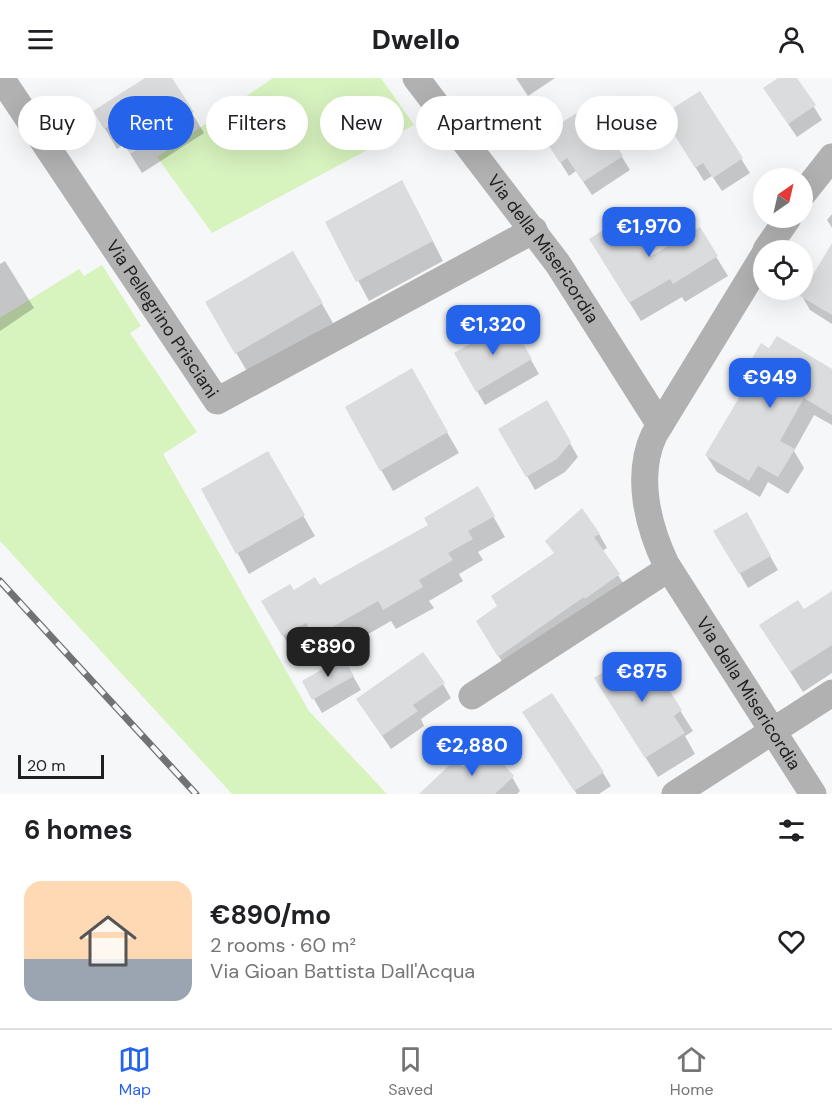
<!DOCTYPE html>
<meta charset="utf-8">
<style>
:root{--surface:#fff;--page:#f2f2f2;--text:#202124;--muted:#757577;--line:#e0e0e0;--accent:#2563eb}
body{margin:0;font-family:"DM Sans",sans-serif;background:var(--page);color:var(--text);height:100vh;display:flex;flex-direction:column;font-size:22px;white-space:nowrap}
*{box-sizing:border-box;margin:0}
p{font-size:20px;color:var(--muted)}
.icon{flex:none;width:33px;height:33px;fill:none;stroke:currentColor;stroke-width:2;stroke-linecap:round;stroke-linejoin:round}
.map{position:relative;height:716px;overflow:hidden}
.panel{display:flex;flex-direction:column;background:var(--surface);flex:1}
.panel>*{flex:none}
.banner{position:absolute;left:18px;top:18px;width:796px;height:54px;display:flex;gap:12px}
.needle{width:39px;rotate:34deg}
.controls{position:absolute;left:753px;top:90px;display:grid;gap:12px}
.controls a{display:grid;place-items:center;width:60px;height:60px;border-radius:50%;background:var(--surface);box-shadow:0 6px 24px #0002;font-size:30px}
.scale{position:absolute;left:18px;bottom:15px;width:86px;box-sizing:border-box;padding-left:6px;border:3px solid #1e1f1f;border-top:0;font-size:16px;line-height:21px;white-space:nowrap;color:#1e1f1f;-webkit-text-stroke:4px #f6f7f8;paint-order:stroke}
.price{position:absolute;translate:-50% -51px;padding:0 14px;border-radius:12px;background:var(--accent);color:#fff;font-size:20px;line-height:39px;filter:drop-shadow(0 2px 3px #0008)}
.price::after{content:'';position:absolute;left:50%;top:36px;width:18px;height:14px;margin-left:-9px;background:inherit;clip-path:polygon(0 0,100% 0,50% 100%)}
.price.active{background:#222;color:#fff}
ul{padding:0;list-style:none}
li{display:flex;align-items:center;gap:18px;height:150px;padding:0 24px}
li span{display:grid;place-items:center;flex:none;width:168px;height:120px;border-radius:18px;color:#555}
li>.icon{margin-inline-start:auto}
span .icon{width:72px;height:72px;fill:#fffc;stroke-width:1}
li b{font-size:26px}
h2{display:flex;justify-content:space-between;align-items:center;height:72px;padding:0 24px;font-size:26px}
.chip{padding:0 21px;border-radius:27px;background:var(--surface);box-shadow:0 6px 24px #0002;font-size:21px;line-height:54px}
.chip.active{background:var(--accent);color:#fff}
header{display:flex;justify-content:space-between;align-items:center;height:78px;padding:0 24px;background:var(--surface);font-size:27px;font-weight:800}
.menu{display:flex;justify-content:space-around;align-items:center;height:84px;border-top:2px solid var(--line);background:var(--surface);font-size:16px;color:var(--muted)}
.menu a{display:grid;justify-items:center;gap:3px}
.menu .active{color:var(--accent)}
.map>svg:first-child{display:block}
.green{fill:#d7f3be}
.shadow{fill:#0003}
.building{fill:#dbdcdd}
.lines{fill:none;stroke-linecap:round;stroke-linejoin:round}
.street{stroke:#b2b1b1;stroke-width:27}
.rail-casing{stroke:#717273;stroke-width:7}
.rail{stroke:#f6f7f8;stroke-width:4.5;stroke-dasharray:14;stroke-linecap:butt}
.labels{text-anchor:middle;dominant-baseline:central;stroke-width:4.5;stroke-linejoin:round;paint-order:stroke}
.street-label{font-size:18px;fill:#1e1f1f;stroke:#f6f7f8}
</style>
<header><svg class="icon" aria-label="menu" viewBox="0 0 24 24"><path d="M4 6h16M4 12h16M4 18h16"/></svg>Dwello<svg class="icon" aria-label="person" viewBox="0 0 24 24"><circle cx="12" cy="8" r="4"/><path d="M4 21q1-7 8-7t8 7"/></svg></header>
<div class="map">
<svg width="832" height="716" viewBox="0 0 832 716">
<rect width="100%" height="100%" fill="#f6f7f8"/>
<path class="green" d="M273,0H381L414,47L212,155L157,79Z
M102,187L141,248L130,255L197,354L163,376L309,633L387,716H232L0,463V240L79,191L84,198Z"/>
<path class="shadow" d="M148,0H171L204,55L142,95L124,66L117,71L95,34Z
M516,0H555L528,18Z
M781,0H796L822,42L797,59L773,24Z
M700,15L750,95L722,113L712,98L704,103L672,51Z
M607,55L630,92L592,117L576,93L569,98L552,71L599,60Z
M413,124L443,183L369,223L327,144Z
M832,136V150L827,142Z
M699,151L728,198L685,224L682,219L641,243L601,179L651,180Z
M293,175L333,245L248,295L207,225Z
M5,183L34,230L0,253V186Z
M832,197V246L810,232L802,218Z
M510,245L539,296L485,327L456,276Z
M770,272L832,292V347L814,337L794,373L804,390L788,416L768,404L760,419L717,394L706,377L751,302L746,294Z
M411,292L459,375L393,413L367,367Z
M546,324L578,379L565,394L535,412L500,351Z
M267,375L315,458L249,496L203,412Z
M477,410L505,459L478,474L483,482L459,496L463,503L429,523L434,530L396,551L391,543L328,579L319,564L295,578L263,523L320,509L430,447Z
M746,436L778,492L748,510L716,453Z
M599,456L607,470L602,473L627,511L507,592L486,557L498,528L555,476L547,464Z
M832,515V595L803,614L773,567L804,533Z
M343,581L361,612L322,635L304,604Z
M651,586L693,653L685,658L695,676L658,699L608,620Z
M443,606L451,620L421,641L424,648L391,671L358,622Z
M532,649L603,695L611,708L599,716H577Z
M483,683L512,699L520,713L517,716H433L429,709Z"/>
<path class="building" d="M145,0H172L194,34L130,76L111,47L104,51L93,33Z
M778,0H797L816,27L788,46L763,10Z
M700,13L743,80L713,100L703,85L695,90L662,37Z
M583,31L600,57L607,53L623,78L583,104L567,80L560,85L542,57Z
M402,102L433,163L356,204L325,144Z
M626,137L651,178L700,149L718,178L673,206L670,201L629,225L589,161Z
M832,165V237L800,218Z
M293,173L323,225L235,276L205,224Z
M510,243L532,281L476,314L454,275Z
M777,258L832,291V337L804,320L780,363L795,371L778,399L758,388L749,403L705,377L752,298L744,294L761,265L769,270Z
M412,290L448,354L380,393L345,329Z
M547,322L571,364L557,381L526,399L498,351Z
M268,373L305,437L236,476L201,411Z
M478,408L495,438L468,453L473,461L448,475L453,482L419,502L423,509L383,532L378,523L315,559L306,545L282,558L261,523L290,506L294,512L315,499L320,507L428,447L424,440Z
M582,430L600,456L594,459L620,496L585,521L584,519L498,579L476,543L497,528L491,518L554,475L545,463Z
M747,434L771,478L739,496L713,453Z
M832,513V567L790,594L759,547L798,522L804,531Z
M423,574L445,605L413,627L418,633L382,658L356,621Z
M634,574L643,589L651,584L682,632L674,638L685,655L645,680L594,600Z
M343,579L354,598L312,622L302,603Z
M552,615L604,694L574,713L522,634Z
M492,673L514,698L495,716H419L457,680L463,689L478,676L483,681Z"/>
<g class="lines">
<g class="street">
<path id="s1" d="M1,0L217,323L534,152"/>
<path id="s2" d="M416,0L558,186L660,347"/>
<path d="M802,117L832,79"/>
<path d="M766,172L788,140"/>
<path id="s3" d="M764,177L654,357C635,398 648,448 666,486L813,716"/>
<path d="M472,618L668,491"/>
<path d="M675,716L832,615"/>
</g>
<defs>
<path id="rail" d="M0,503L196,716"/>
</defs>
<use href="#rail" class="rail-casing"/>
<use href="#rail" class="rail"/>
</g>
<g class="labels">
<g class="street-label">
<text stroke="none"><textPath href="#s2" startOffset="213">Via della Misericordia</textPath></text>
<text stroke="none"><textPath href="#s1" startOffset="290">Via Pellegrino Prisciani</textPath></text>
<text stroke="none"><textPath href="#s3" startOffset="498">Via della Misericordia</textPath></text>
</g>
</g>
</svg>
<div class="controls">
<a><svg class="needle" viewBox="-14 -14 28 28"><path d="M0-13l5 13h-10z" fill="#e53935"/><path d="M0 13l5-13h-10z" fill="#757577"/></svg></a>
<a><svg class="icon" aria-label="locate" viewBox="0 0 24 24"><circle cx="12" cy="12" r="6"/><path d="M12 2v4M12 18v4M2 12h4M18 12h4"/></svg></a>
</div>
<div class="scale">20 m</div>
<b class="price" style="left:649px;top:180px">€1,970</b>
<b class="price" style="left:493px;top:278px">€1,320</b>
<b class="price" style="left:770px;top:331px">€949</b>
<b class="price active" style="left:328px;top:600px">€890</b>
<b class="price" style="left:642px;top:625px">€875</b>
<b class="price" style="left:472px;top:699px">€2,880</b>
<div class="banner">
<a class="chip">Buy</a>
<a class="chip active">Rent</a>
<a class="chip">Filters</a>
<a class="chip">New</a>
<a class="chip">Apartment</a>
<a class="chip">House</a>
</div>
</div>
<section class="panel">
<h2>6 homes<svg class="icon" aria-label="filters" viewBox="0 0 24 24"><path d="M4 7h16M4 17h16"/><circle cx="9" cy="7" r="2"/><circle cx="15" cy="17" r="2"/></svg></h2>
<ul>
<li><span style="background:linear-gradient(#ffd9b3 65%,#9aa5b1 0)"><svg class="icon" aria-label="home" viewBox="0 0 24 24"><path d="M3 11l9-7 9 7M6 9v11h12V9"/></svg></span><div><b>€890/mo</b><p>2 rooms · 60 m²</p><p>Via Gioan Battista Dall'Acqua</p></div><svg class="icon" aria-label="heart" viewBox="0 0 24 24"><path d="M12 20l-8-8c-3-5 5-10 8-4 3-6 11-1 8 4z"/></svg></li>
</ul>
</section>
<nav class="menu">
<a class="active"><svg class="icon" aria-label="map" viewBox="0 0 24 24"><path d="M3 6l6-2 6 2 6-2v14l-6 2-6-2-6 2zM9 4v14M15 6v14"/></svg>Map</a>
<a><svg class="icon" aria-label="saved" viewBox="0 0 24 24"><path d="M7 4h10v16l-5-4-5 4z"/></svg>Saved</a>
<a><svg class="icon" aria-label="home" viewBox="0 0 24 24"><path d="M3 11l9-7 9 7M6 9v11h12V9"/></svg>Home</a>
</nav>
